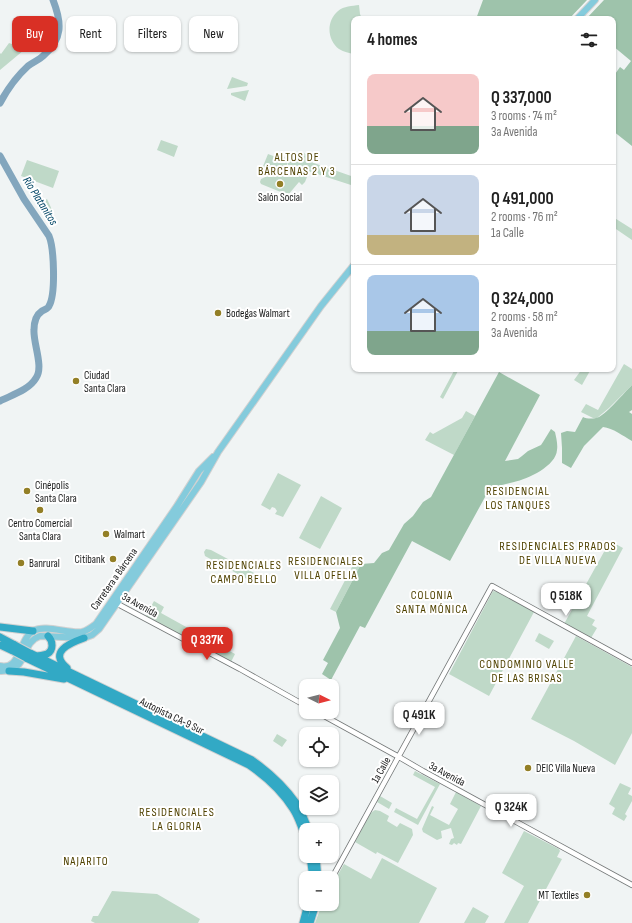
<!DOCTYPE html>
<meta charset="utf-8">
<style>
:root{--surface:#fff;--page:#f2f2f2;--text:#222;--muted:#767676;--line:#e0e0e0;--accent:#d93025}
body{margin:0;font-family:"Sofia Sans Condensed",sans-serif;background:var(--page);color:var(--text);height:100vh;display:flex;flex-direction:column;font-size:15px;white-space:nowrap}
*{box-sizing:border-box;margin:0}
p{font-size:13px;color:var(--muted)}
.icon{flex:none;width:22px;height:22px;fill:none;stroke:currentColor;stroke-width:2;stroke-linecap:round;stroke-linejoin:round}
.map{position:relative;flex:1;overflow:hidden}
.side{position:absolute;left:351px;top:16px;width:265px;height:356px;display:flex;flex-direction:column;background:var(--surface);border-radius:8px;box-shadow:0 1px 3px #0004}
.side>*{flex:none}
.top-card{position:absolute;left:12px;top:16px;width:279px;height:36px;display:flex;gap:8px}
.needle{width:26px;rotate:96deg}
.tools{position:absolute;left:299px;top:679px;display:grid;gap:8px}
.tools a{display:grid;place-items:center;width:40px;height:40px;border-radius:8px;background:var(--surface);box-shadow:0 1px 3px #0004;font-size:20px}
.price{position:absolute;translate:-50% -34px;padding:0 9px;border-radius:8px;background:#fff;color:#222;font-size:13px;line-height:26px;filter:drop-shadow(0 1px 2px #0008)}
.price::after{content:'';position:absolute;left:50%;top:24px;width:12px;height:9px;margin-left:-6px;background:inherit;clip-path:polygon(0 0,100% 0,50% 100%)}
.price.on{background:var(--accent);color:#fff}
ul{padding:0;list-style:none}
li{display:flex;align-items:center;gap:12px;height:100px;padding:0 16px}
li+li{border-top:1px solid var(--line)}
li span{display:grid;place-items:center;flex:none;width:112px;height:80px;border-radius:8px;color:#555}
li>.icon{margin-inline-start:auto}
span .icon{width:48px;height:48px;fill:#fffc;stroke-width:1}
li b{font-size:17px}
h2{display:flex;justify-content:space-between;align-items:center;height:48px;padding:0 16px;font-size:17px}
.tag{padding:0 14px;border-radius:8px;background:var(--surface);box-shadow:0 1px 3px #0004;font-size:14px;line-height:36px}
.tag.on{background:var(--accent);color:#fff}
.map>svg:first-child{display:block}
.green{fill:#bfd9c8}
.forest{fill:#9ec3ab}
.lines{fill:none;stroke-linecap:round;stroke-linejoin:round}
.river{stroke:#83a6bd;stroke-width:7}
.minor-casing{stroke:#737777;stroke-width:6}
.major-casing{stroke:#d1d1d1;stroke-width:8}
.highway-casing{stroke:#d1d1d1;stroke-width:9}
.minor{stroke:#fff;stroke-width:4.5}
.major{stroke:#84cbdc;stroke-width:6}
.highway{stroke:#32a9c5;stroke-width:7}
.highway-bridge-casing{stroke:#d1d1d1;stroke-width:9;stroke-linecap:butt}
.highway-bridge{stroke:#32a9c5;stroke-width:7}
.poi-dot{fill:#937f26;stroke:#fff;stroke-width:1.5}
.labels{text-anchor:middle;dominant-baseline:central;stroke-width:4;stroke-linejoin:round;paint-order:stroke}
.poi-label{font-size:11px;fill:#181919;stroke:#fff;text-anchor:start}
.street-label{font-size:11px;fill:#181919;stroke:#fff}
.neighbourhood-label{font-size:12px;letter-spacing:1px;fill:#504200;stroke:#fff}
.water-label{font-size:12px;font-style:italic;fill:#004565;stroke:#fff}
</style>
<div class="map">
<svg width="632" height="923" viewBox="0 0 632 923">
<rect width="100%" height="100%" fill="#f0f4f4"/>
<path class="green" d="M359,5L360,14L362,19H354V54C349,53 344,52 339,49C327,40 326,21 338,11C344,6 352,6 359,5Z
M28,36L41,37L32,48L24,50L0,70V53L1,54L9,43L17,46Z
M232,77L248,83L247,86L227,89Z
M249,90L245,101L231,95V93Z
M161,140L178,146L174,157L157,150Z
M296,152C304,151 308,155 311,162L354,177V186L308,171C293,183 278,161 296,152Z
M268,154L276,157L280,155L283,157L288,159L287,165L259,176Z
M27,160L59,171L53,188L21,176Z
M287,167C292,175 300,178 308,172H309L305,182L302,185L299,182L288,195L261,184L260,182L261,179Z
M47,199L53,212L46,216L40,203Z
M613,217L632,229V240L613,227Z
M624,364L632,369V385L609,408L597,418H593L581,412L586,404L598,410Z
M455,369H459L443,399L440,397Z
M582,369H591L582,385L574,380Z
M466,411L475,416L454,455L425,440L430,432L433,434L462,418Z
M278,473L301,485L283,517L275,514L277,511L275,508L272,507L270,510L261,505Z
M321,496L342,508L320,549L299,538Z
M610,541L623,548L587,616L595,620L592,625L597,628L591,638L564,624Z
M206,549L211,550L260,576L256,584L205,556L204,552Z
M361,564L336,612L330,609L353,565Z
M493,591L498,592L534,612L489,696L449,674Z
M154,601L164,607L161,613L235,654L231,662L146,616Z
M539,633L554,641L549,649L535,641Z
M576,636L632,667V733L615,765L574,741L531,719Z
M277,734L287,740L282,747L273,741Z
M415,771L440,784L418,825L394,812L396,808L417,819L435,787L413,775Z
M620,783L631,788L628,794L632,796V801L625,814L627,816L624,821L612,814L615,808L609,804Z
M456,792L481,806L461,844L458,843L457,845L454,843L452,845L449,844L451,839L454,838L451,828L441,831L442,838L437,840L423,832L422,829L432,806L434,807L430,815L449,825L458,809L450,804Z
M380,796L392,803L389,809L377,802Z
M375,810L380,811L389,816L387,821L397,827L400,823L412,829L413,835L398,863L377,852L376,854L355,842L370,814L372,812Z
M524,831L559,849L560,851L557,857L562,859L528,923H504L524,886L502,873Z
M382,858L437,888L419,923H315L322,904H332V885L344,864L371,879Z
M112,891L157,894L200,919L198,923H95L91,921L93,916H98Z
M473,907L489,916L485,923H464Z"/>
<path class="forest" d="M483,0H587L569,19H476Z
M604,0H632V146L613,131V77L620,67L624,70L631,61L613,46V19H586Z
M499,372L540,395L505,461L518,459L522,456L528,451L541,445L543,442L551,429L555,432C556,437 558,444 557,450C556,466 528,479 514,482C506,484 498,486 490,488L450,561L412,541L365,628L360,626L331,680L322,674L328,663L323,660L340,628L336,612L361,564L374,563L382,553L389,550L404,524L413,516L423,502L431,497Z
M632,385V410L629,412L632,414V441C623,436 613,428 603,427L584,446L571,468L562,463V448L561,433L567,431L575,432L583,417C587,419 594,419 599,417C607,413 624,393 632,385Z"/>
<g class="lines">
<path class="river" d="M0,103C7,90 17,76 28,66C33,62 39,60 43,56C63,39 62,23 53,0
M0,156L24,199L49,236C54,248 56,294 49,306C48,309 45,309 42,311C36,315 34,323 34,330C33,343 44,367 36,378C29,390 12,395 0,401"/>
<defs>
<path id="minor" d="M114,602L240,669L306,706
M317,712L399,757L423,771L632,885
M332,878L492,586L632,663"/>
<path id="major" d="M577,19L595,0
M0,666C21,671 19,639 33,631C46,624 68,634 82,632C87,631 92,627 96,624L177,506L199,471L213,457
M0,671C30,672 19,643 40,636L84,638L92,635L99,629L201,482L218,452L321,306L354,265"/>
<path id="highway" d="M0,627L33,631
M0,637L15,645
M0,645L13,651
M30,653L252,760C269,772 285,787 297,804C302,812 305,822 309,830
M36,656C40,656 44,655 47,654C54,650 53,641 48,636
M26,658L249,765C265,776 282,791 293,809C298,816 303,831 306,840
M67,668C48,652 70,643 84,638
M9,671L24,672L64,679
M310,856L312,871V878
M316,856L318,878
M303,923L308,904
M310,923L316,904"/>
</defs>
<use href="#minor" class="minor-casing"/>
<use href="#major" class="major-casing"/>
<use href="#highway" class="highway-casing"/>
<use href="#minor" class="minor"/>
<use href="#major" class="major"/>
<use href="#highway" class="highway"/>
<defs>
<path id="highway-bridge" d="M15,645L30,653
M13,651L26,658"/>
</defs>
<use href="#highway-bridge" class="highway-bridge-casing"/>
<use href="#highway-bridge" class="highway-bridge"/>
</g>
<g class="poi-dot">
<circle cx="280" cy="184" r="4"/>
<circle cx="218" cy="313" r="4"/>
<circle cx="76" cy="381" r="4"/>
<circle cx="27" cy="491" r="4"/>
<circle cx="40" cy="510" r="4"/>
<circle cx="106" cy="534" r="4"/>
<circle cx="113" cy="559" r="4"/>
<circle cx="21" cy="563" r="4"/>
<circle cx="528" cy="768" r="4"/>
<circle cx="587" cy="895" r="4"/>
</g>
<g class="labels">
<g class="poi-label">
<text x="280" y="197" text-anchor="middle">Salón Social</text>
<text x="226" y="313">Bodegas Walmart</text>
<text x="84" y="375">Ciudad<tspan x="84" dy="13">Santa Clara</tspan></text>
<text x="35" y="485">Cinépolis<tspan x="35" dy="13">Santa Clara</tspan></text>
<text x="40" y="523" text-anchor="middle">Centro Comercial<tspan x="40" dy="13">Santa Clara</tspan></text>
<text x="114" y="534">Walmart</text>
<text x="105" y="559" text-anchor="end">Citibank</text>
<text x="29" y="563">Banrural</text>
<text x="536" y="768">DEIC Villa Nueva</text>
<text x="579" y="895" text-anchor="end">MT Textiles</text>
</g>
<g class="street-label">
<text transform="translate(114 579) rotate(-55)">Carretera a Bárcena</text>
<text transform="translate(140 605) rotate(29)">3a Avenida</text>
<text transform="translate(172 716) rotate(26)">Autopista CA-9 Sur</text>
<text transform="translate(381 770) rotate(-61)">1a Calle</text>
<text transform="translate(447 774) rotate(28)">3a Avenida</text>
</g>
<g class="neighbourhood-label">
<text x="297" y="157">ALTOS DE<tspan x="297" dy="14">BÁRCENAS 2 Y 3</tspan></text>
<text x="518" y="491">RESIDENCIAL<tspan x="518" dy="14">LOS TANQUES</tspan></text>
<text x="558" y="546">RESIDENCIALES PRADOS<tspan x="558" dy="14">DE VILLA NUEVA</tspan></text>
<text x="326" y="561">RESIDENCIALES<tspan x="326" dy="14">VILLA OFELIA</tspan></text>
<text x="244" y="565">RESIDENCIALES<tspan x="244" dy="14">CAMPO BELLO</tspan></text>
<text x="432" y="595">COLONIA<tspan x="432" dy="14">SANTA MÓNICA</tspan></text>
<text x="527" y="664">CONDOMINIO VALLE<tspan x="527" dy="14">DE LAS BRISAS</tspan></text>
<text x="177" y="812">RESIDENCIALES<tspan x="177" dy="14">LA GLORIA</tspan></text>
<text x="86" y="861">NAJARITO</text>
</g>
<g class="water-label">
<text transform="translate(40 201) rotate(58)">Río Platanitos</text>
</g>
</g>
</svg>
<div class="tools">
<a><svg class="needle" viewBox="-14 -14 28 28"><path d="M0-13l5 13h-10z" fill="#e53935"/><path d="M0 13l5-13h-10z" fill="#767676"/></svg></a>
<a><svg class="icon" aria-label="locate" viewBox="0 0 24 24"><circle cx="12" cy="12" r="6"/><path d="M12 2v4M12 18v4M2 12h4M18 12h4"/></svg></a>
<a><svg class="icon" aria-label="layers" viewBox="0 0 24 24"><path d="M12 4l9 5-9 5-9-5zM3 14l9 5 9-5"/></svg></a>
<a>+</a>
<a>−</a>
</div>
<b class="price" style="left:566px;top:617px">Q 518K</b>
<b class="price on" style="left:207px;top:661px">Q 337K</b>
<b class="price" style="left:419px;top:736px">Q 491K</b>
<b class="price" style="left:511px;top:828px">Q 324K</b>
<div class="top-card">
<a class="tag on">Buy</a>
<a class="tag">Rent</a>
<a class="tag">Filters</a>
<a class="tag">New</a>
</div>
<section class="side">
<h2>4 homes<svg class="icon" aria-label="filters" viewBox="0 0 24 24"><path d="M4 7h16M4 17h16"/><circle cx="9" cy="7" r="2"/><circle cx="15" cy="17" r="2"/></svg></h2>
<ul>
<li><span style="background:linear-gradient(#f6c9c9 65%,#7fa58c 0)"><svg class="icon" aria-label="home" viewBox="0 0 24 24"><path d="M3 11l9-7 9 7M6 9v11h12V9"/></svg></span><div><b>Q 337,000</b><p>3 rooms · 74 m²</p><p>3a Avenida</p></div></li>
<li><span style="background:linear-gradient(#c9d6e8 75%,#c2b280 0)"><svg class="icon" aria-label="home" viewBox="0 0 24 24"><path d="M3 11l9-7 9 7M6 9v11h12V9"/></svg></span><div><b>Q 491,000</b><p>2 rooms · 76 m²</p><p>1a Calle</p></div></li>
<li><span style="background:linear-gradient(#a9c7e8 70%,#7fa58c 0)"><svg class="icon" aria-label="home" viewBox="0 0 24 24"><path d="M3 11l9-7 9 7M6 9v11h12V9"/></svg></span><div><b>Q 324,000</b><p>2 rooms · 58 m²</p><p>3a Avenida</p></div></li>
</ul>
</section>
</div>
